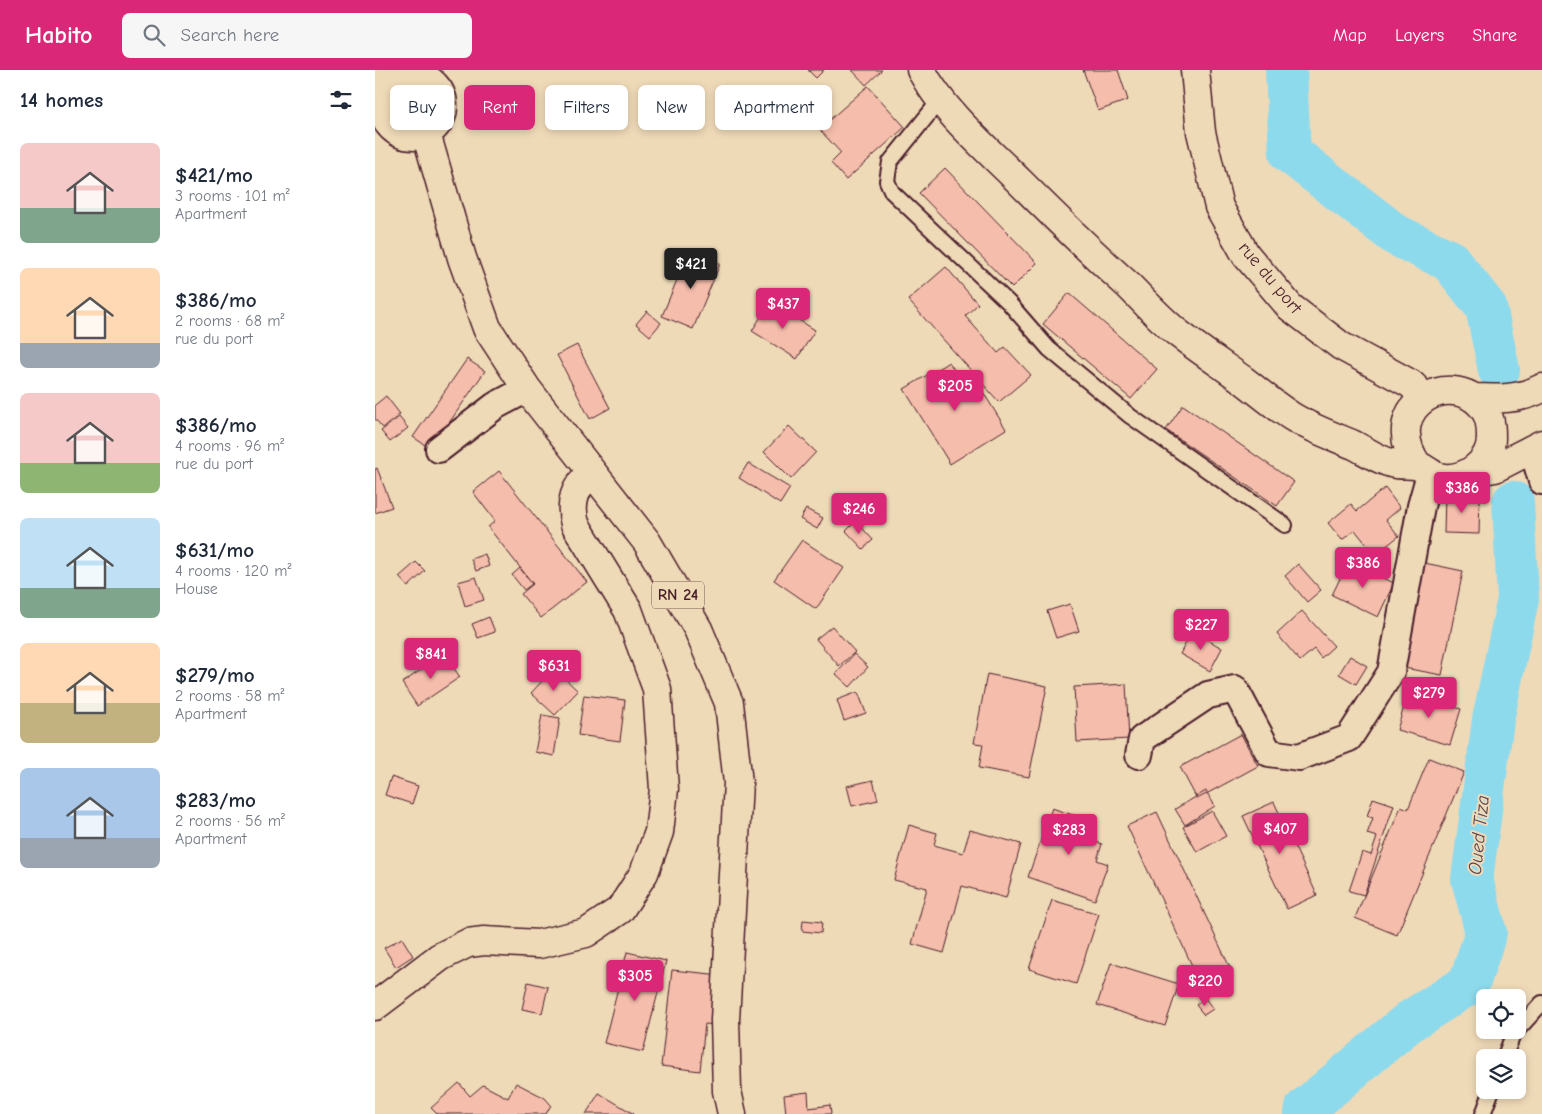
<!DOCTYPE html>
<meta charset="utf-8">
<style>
:root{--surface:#fff;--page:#f6f6f7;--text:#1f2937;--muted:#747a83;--accent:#db2777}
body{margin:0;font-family:"Comic Neue",sans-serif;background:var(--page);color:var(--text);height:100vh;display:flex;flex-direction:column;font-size:19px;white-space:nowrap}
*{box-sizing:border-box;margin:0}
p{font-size:16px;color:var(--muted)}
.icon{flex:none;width:28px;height:28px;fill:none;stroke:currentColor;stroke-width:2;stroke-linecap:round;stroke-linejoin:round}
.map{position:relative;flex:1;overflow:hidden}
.side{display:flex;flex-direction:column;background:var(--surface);width:375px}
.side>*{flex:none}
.top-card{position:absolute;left:15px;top:15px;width:475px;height:45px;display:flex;gap:10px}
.tools{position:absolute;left:1101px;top:919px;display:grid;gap:10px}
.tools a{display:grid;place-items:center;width:50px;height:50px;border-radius:8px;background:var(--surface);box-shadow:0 2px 8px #0003;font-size:25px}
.price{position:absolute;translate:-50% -42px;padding:0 11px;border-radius:5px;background:var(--accent);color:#fff;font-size:16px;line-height:32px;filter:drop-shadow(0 1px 2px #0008)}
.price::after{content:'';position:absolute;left:50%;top:30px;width:15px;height:11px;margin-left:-8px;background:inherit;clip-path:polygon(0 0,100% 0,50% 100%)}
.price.current{background:#222;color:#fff}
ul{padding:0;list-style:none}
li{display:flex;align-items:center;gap:15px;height:125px;padding:0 20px}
li span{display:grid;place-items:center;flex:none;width:140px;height:100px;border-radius:8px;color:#555}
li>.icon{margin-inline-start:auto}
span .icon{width:60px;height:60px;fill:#fffc;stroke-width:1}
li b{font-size:21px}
h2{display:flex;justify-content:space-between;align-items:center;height:60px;padding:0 20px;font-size:21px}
.tag{padding:0 18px;border-radius:8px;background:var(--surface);box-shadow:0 2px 8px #0003;font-size:18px;line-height:45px}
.tag.current{background:var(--accent);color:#fff}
header{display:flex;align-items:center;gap:30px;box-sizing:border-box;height:70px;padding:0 25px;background:var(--accent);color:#fff}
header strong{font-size:24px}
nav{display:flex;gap:28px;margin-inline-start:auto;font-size:18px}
.search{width:350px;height:45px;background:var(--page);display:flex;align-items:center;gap:12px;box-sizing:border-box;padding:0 18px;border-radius:8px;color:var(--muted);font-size:19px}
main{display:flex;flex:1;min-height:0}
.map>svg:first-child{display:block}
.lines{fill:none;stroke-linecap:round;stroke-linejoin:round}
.river{stroke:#8ddaed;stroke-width:42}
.building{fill:#f5bdab;stroke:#4a1f2b}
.lane-casing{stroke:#4a1f2b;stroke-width:18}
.street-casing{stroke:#4a1f2b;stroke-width:30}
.secondary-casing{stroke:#4a1f2b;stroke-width:31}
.primary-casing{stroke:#4a1f2b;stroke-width:31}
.lane{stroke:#efdab8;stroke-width:14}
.street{stroke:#efdab8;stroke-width:26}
.secondary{stroke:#efdab8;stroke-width:28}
.primary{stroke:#efdab8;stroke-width:28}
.labels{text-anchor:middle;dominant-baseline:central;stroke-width:4;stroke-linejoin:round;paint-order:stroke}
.shield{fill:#efdab8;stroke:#7c5755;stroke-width:1}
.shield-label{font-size:16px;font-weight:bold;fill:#4a1f2b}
.street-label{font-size:18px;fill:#4a1f2b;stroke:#efdab8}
.water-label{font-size:19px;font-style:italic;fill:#574452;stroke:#efdab8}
</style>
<header>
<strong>Habito</strong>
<div class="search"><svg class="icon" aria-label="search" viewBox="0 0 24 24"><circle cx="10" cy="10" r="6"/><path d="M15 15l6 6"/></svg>Search here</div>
<nav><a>Map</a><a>Layers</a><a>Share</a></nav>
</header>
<main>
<section class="side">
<h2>14 homes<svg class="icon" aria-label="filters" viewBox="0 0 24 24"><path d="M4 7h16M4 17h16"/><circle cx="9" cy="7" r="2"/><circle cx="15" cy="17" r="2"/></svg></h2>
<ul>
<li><span style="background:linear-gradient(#f6c9c9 65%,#7fa58c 0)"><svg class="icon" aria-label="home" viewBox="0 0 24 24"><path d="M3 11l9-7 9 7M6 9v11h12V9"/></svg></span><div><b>$421/mo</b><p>3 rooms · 101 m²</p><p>Apartment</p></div></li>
<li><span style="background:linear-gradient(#ffd9b3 75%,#9aa5b1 0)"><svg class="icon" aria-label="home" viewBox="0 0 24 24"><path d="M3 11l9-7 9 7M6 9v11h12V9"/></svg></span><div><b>$386/mo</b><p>2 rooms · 68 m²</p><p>rue du port</p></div></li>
<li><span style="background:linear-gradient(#f6c9c9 70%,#8fb573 0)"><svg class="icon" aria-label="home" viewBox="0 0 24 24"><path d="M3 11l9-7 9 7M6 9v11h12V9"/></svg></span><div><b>$386/mo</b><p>4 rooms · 96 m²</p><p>rue du port</p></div></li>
<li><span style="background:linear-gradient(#bfe0f5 70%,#7fa58c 0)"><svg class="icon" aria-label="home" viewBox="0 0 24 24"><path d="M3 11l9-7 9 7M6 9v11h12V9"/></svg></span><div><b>$631/mo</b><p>4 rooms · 120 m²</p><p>House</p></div></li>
<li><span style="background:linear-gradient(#ffd9b3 60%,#c2b280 0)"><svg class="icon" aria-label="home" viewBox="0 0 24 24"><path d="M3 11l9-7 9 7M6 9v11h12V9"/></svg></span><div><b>$279/mo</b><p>2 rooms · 58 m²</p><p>Apartment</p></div></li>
<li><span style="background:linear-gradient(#a9c7e8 70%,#9aa5b1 0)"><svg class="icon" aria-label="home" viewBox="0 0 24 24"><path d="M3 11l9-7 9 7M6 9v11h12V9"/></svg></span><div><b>$283/mo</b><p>2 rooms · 56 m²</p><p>Apartment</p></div></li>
</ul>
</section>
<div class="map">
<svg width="1167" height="1044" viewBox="0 0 1167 1044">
<rect width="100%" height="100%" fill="#efdab8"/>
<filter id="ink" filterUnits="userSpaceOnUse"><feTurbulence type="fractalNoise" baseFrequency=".02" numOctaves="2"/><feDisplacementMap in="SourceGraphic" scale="10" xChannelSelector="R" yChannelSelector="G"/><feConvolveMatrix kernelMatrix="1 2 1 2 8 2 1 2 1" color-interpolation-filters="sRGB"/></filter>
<g filter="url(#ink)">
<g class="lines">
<path class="river" d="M911,0L915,83L1021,165L1075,191L1111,237L1124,300
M930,1044L931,1038L1035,951L1094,914L1111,862L1097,809L1118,650L1143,529L1138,432"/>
</g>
<path class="building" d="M433,0H449L441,8Z
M477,0H507L491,15Z
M708,0H743L753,30L723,41Z
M493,16L530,57L471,110L456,93L466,83L444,59Z
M570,98L662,193L637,218L544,123Z
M314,181L345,194L318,259L287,246Z
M571,197L603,234L590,246L623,283L630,277L656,305L624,332L533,230Z
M694,223L782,299L756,329L668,254Z
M395,232L440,260L422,289L377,261Z
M272,241L286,253L275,266L261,254Z
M202,275L235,338L215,349L182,285Z
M92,289L110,301L56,379L38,367Z
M574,292L587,312L598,306L631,359L575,394L529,319Z
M11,326L25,344L8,358L0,349V335Z
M808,335L919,412L902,436L791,360Z
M24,347L33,358L15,372L6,361Z
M414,356L441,382L416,409L389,382Z
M373,393L415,418L405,434L364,408Z
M2,398L17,437L0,443V399Z
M124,401L212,512L166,548L146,524L158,514L113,457L120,451L98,422Z
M1010,418L1025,438L1011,450L1024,466L1000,485L980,460L967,470L953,453L976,434L982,441Z
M1070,424L1105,425L1104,464L1069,463Z
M431,439L448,448L442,459L425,449Z
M481,451L498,470L488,479L471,461Z
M427,470L469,498L441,539L399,510Z
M110,484L114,496L101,501L96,489Z
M1040,491L1088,501L1067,605L1018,596Z
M41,492L50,501L33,517L24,507Z
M973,492L1019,513L1003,547L957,525Z
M923,494L946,520L932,532L910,506Z
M145,498L157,514L149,520L137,505Z
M101,507L109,530L90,536L83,512Z
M695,534L704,561L681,568L672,541Z
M927,541L959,576L946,588L939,579L925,591L902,564Z
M114,547L120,562L103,568L97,554Z
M457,556L480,582L464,596L441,569Z
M817,561L847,578L835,601L805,584Z
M69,584L85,607L42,636L27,613Z
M479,584L493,597L475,617L461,604Z
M975,586L992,596L981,614L964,604Z
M179,598L203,621L180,645L156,623Z
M612,604L672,616L654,707L604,698L608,674L599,673Z
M751,614L754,669L702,672L699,617Z
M483,622L491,643L469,651L462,630Z
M1033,623L1086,639L1075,675L1022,660Z
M209,625L250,630L245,671L203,665Z
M167,645L185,648L179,686L160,682Z
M866,664L883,696L822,729L805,697Z
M1054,688L1089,702L1022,865L980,848L1026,736L1033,739Z
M16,707L43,716L37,734L10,725Z
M498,710L503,730L477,736L472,716Z
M831,721L840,736L810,755L800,739Z
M998,728L1019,735L989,825L974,821L987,782L996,785L1002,767L992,764L998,748L992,746Z
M899,732L942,825L912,839L868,746Z
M677,738L716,751L710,768L727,774L722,790L733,794L720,830L653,807Z
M837,741L851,766L822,782L808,757Z
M782,742L857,902L827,917L752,756Z
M534,755L562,763L559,775L588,783L595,760L646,774L631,828L587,816L569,883L537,874L552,818L519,810Z
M677,830L724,844L701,914L654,899Z
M428,850L447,852L446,863L427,861Z
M27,868L38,886L21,897L9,878Z
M252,882L291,891L268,982L229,973Z
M736,893L804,914L790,956L722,935Z
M297,900L346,905L340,955L330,954L325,1001L286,996Z
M153,912L173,917L167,943L147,939Z
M830,928L838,939L829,945L821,935Z
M84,1013L95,1026L108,1015L133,1028L141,1013L170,1028L176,1035L171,1044H62L56,1038Z
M433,1022L434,1038L455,1035L456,1044H411L409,1025Z
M224,1023L259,1044H211Z"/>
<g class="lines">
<defs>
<path id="lane" d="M565,30L515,92L512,111L517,122L634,233L674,279L755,346L910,455
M1129,988L1138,965L1167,933
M1108,1044L1117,1020"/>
<path id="street" d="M64,379L120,336L152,319
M1158,380L1167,411
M764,685L767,669L833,625L860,619L894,683L924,687L974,668L1016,602L1046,436L1055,404"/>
<path id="secondary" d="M0,0L14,16
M546,0C569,43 609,76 644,111C680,147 716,182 754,216C770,232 786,250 804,264C825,280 847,295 868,310C884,322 899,335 916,346C935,358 958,366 979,375C991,381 1004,390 1016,393C1025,396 1036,393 1044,396C1053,400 1058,407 1069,408C1091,410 1116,392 1116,368C1116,359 1116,350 1111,342C1083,294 1000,334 1043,396
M820,0L826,62L844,137L871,185L915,237L966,276L1036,314L1050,328
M1098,328C1122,329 1145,330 1167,318
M1096,402L1120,398L1167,374
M0,936L65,887L93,873L109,871L164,874L211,863L245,840L269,803L284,762L289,719L282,619L253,540L200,454C194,432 200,417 216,402"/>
<path id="primary" d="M8 36a30 30 0 1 1 60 0a30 30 0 1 1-60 0Z
M51,63L87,188L112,258L152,319L272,472L323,559L354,633L363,713L350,950L352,1021L357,1044"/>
</defs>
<use href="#lane" class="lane-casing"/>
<use href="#street" class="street-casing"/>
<use href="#secondary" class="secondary-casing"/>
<use href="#primary" class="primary-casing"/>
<use href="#lane" class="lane"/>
<use href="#street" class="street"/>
<use href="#secondary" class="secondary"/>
<use href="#primary" class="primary"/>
</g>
</g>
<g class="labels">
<rect class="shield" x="277" y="511.5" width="52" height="27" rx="4"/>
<g class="shield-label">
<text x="303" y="525">RN 24</text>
</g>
<g class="street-label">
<text transform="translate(895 208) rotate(50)">rue du port</text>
</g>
<g class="water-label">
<text transform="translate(1104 765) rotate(-84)">Oued Tiza</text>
</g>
</g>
</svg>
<div class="tools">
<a><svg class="icon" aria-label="locate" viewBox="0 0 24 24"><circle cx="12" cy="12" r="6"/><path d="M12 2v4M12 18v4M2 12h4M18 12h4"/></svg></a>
<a><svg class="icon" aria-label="layers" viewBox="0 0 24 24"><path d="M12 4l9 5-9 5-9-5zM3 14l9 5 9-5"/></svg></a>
</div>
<b class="price current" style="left:316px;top:220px">$421</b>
<b class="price" style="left:408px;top:260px">$437</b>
<b class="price" style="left:580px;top:342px">$205</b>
<b class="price" style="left:1087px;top:444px">$386</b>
<b class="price" style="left:484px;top:465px">$246</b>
<b class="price" style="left:988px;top:519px">$386</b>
<b class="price" style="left:826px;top:581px">$227</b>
<b class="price" style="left:56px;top:610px">$841</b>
<b class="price" style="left:179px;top:622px">$631</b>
<b class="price" style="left:1054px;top:649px">$279</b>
<b class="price" style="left:905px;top:785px">$407</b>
<b class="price" style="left:694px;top:786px">$283</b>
<b class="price" style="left:260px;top:932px">$305</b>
<b class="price" style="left:830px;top:937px">$220</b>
<div class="top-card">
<a class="tag">Buy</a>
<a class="tag current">Rent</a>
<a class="tag">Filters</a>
<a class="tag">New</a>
<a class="tag">Apartment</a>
</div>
</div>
</main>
